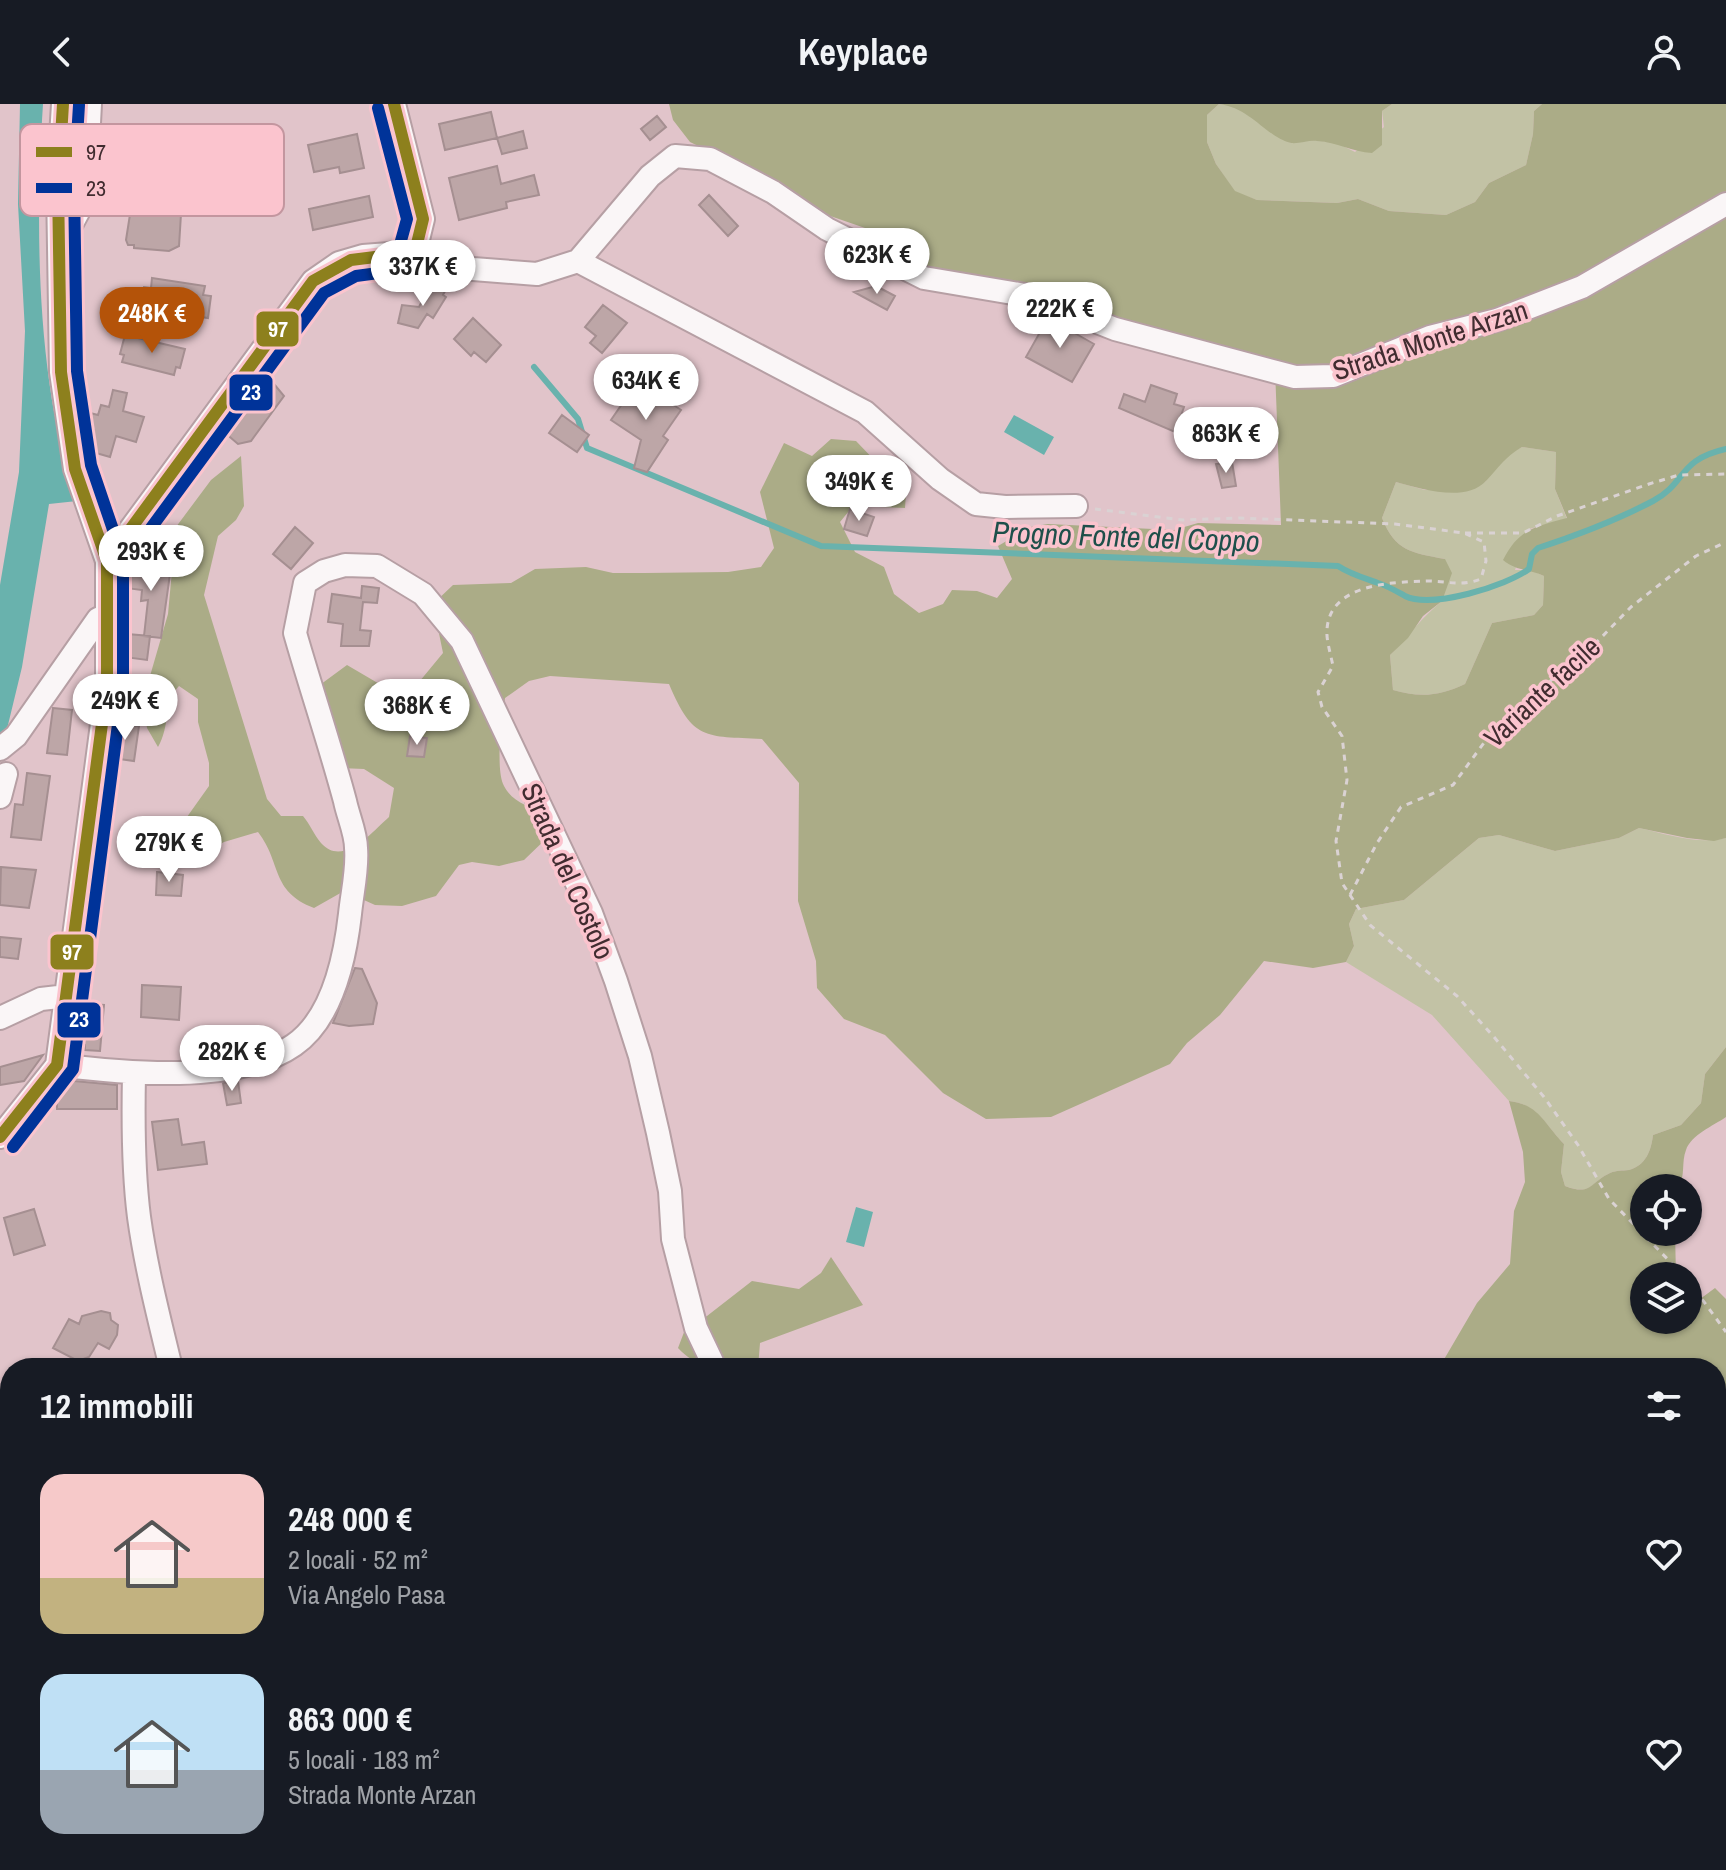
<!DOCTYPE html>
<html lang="it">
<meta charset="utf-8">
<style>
:root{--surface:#171b24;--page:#20242c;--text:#f1f3f6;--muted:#9ea1a6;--accent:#b45309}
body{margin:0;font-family:"Archivo Narrow",sans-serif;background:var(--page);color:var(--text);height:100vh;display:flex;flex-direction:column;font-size:30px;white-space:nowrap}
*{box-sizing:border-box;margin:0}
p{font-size:26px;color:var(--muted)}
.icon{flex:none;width:44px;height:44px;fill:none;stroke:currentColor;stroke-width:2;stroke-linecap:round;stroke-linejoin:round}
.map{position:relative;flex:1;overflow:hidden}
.drawer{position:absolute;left:0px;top:1254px;width:1726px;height:512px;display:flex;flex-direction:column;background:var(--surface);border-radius:32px 32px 0 0;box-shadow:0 2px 6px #0004}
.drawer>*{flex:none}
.tools{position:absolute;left:1630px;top:1070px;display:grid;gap:16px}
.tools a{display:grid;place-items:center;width:72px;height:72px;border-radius:50%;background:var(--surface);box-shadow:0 2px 6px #0004;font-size:40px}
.price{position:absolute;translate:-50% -68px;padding:0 18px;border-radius:28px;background:#fff;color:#222;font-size:26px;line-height:52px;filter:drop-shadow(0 2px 4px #0008)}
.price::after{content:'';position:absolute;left:50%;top:48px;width:24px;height:18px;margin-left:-12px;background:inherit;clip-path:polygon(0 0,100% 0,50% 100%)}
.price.active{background:var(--accent);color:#fff}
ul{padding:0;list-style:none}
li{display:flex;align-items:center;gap:24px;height:200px;padding:0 40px}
li span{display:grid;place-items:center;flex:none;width:224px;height:160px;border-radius:24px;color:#555}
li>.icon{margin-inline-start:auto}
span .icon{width:96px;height:96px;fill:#fffc;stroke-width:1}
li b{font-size:34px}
h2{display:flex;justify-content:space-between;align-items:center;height:96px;padding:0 40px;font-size:34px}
header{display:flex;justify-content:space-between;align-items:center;height:104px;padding:0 40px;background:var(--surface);font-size:36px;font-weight:700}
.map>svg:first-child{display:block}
.green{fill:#c2c2a5}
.forest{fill:#abac87;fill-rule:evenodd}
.water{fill:#69b2ad}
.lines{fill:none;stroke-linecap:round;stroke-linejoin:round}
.stream{stroke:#69b2ad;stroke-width:6}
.building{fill:#bda6a7;stroke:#a58f91;stroke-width:2}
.minor-casing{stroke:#b69fa4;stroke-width:26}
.path{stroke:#dad2d3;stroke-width:3;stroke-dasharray:6 6;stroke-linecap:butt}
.minor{stroke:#faf6f7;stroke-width:22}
.bus-1-casing{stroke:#fbc4ce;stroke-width:18}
.bus-2-casing{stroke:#fbc4ce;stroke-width:18}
.bus-1{stroke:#8d801d;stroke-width:12}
.bus-2{stroke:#039;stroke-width:12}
.labels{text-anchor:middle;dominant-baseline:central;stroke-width:7;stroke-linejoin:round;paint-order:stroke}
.street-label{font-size:28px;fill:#412c30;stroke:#fbc4ce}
.water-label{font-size:30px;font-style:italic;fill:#1e4f4a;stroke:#fbc4ce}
.key{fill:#fbc4ce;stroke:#c3969f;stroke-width:2}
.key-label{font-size:22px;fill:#412c30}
.line-badge{stroke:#fbc4ce;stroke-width:3}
.badge-label{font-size:22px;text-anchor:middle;font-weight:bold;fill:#fff}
</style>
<header><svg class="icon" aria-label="back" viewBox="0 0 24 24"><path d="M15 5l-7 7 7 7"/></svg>Keyplace<svg class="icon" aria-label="person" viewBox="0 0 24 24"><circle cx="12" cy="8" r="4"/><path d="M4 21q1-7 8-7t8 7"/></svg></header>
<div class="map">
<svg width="1726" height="1766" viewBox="0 0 1726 1766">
<rect width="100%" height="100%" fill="#e1c4ca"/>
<path class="green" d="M1219,0L1236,2L1291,39L1315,36L1337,39L1355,48L1384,23L1382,7L1392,0H1542L1534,7L1533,30L1526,61L1489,79L1475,98L1446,111L1389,107L1358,95L1337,99L1257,96L1235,88L1216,60L1207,38V11Z
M1522,343L1556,348L1555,385L1567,415L1529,425L1515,466H1531L1544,472L1543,501L1534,511L1492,519L1465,580C1440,592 1420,594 1393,586L1390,551C1408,533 1422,513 1442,497L1445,455C1412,449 1395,447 1382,414L1396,378L1425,386L1485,378L1503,353Z
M1639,724C1666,730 1698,741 1726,734V943L1705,970L1701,999L1681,1021L1653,1031C1651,1047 1646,1061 1629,1066C1622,1067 1617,1066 1610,1069C1589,1079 1593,1092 1565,1082L1561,1068L1564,1040C1545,1021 1538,1000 1509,997L1432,911L1346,858L1354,842L1349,820L1356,805L1404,796L1479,734L1499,731L1555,747L1619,734Z
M1726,1344V1587L1716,1576V1418L1720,1385L1716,1374V1355Z"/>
<path class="forest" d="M669,0H1392L1382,7V41L1372,49C1352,48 1337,38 1317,37C1309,36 1299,40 1291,39C1266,33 1251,4 1219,0L1207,11V38L1216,60L1235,87L1257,96L1337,99L1358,95L1389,107L1446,111L1475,98L1489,79L1526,61L1533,30L1534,7L1542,0H1726V734L1714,737L1687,734L1639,724L1619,734L1555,747L1499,731L1479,734L1404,796L1356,805L1349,820L1354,842L1346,858L1313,864L1264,857L1220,911L1187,939L1170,960L1051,1013L986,1015L943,989L885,931L844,915L817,884L816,857L798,797L799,679L762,635C705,632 693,637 669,580L550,572L529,577L505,594C502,614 495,665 504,682C512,698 530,703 545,709L550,731L524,756L499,762L472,758L459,761L436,792L402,802L375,801L344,787L314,804C270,787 282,759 258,728L224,738L190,757L176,749L177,727L209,682V659L198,618V595L179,582C164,598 170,623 158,643L147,624L145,612L150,572L168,510L176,423L211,376L241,352L244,402L236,416L218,432L204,491L267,695L281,712H303C310,720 314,731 321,739C343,764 373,727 389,713L394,684L364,665L340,664L313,586L347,561L405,595L443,549L433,500L453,481L511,479L535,465L586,463L613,469H645L728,468L761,463L774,444L760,388L784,339L812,352L831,335L856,337L906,389L905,404L853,402L840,418L855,448L884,463L894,490L919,509L943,500L952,486L977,487L997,494L1012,475L998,442L1030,423L1048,420L1174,426L1198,419L1281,421L1275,265L935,173L908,147L865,124L810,105L735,60L690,38L673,16ZM1522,343L1556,348L1555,385L1567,414C1534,423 1519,425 1503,456C1516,467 1529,465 1544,472L1543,501L1534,511L1492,519L1465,580C1440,592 1420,594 1393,586L1390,551L1408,534L1423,512L1442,497L1452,469L1445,455C1412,449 1395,447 1382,414L1396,378C1422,385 1465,399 1486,377C1499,363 1505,353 1522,343Z
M1726,943V1013C1713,1022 1691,1031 1686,1046C1681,1059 1686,1071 1678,1084H1644V1128H1675L1676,1172H1644V1216H1688V1191L1696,1198L1715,1184L1726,1195V1344L1716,1355V1264H1439L1477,1199L1510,1160L1514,1107L1525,1078L1523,1048L1509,997C1539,1000 1545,1021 1564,1040L1561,1068L1565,1082C1592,1092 1589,1079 1610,1069C1617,1066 1622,1067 1629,1066C1646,1061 1651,1047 1653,1031L1681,1021L1701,999L1705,970Z
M831,1153L863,1201L760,1239L758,1264C724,1264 703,1270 678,1244L686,1223L707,1212L752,1177L799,1185L821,1169Z
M1716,1576L1726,1587V1766H1548L1549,1756H1716Z
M775,1756H1178V1766H778Z"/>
<path class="water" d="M20,0H43C35,123 36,281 77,397L49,400L22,563L0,654V481L19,368L25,227L18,100Z
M1014,311L1054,333L1044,351L1004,328Z
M856,1103L873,1108L864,1143L846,1138Z"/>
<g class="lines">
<path class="stream" d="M534,263L578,315L587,344L821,442L1338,462C1350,470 1364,474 1378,479C1388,482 1396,487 1405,492C1432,505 1506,482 1529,465L1532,450L1538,444C1578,431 1615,417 1653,397C1687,379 1677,356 1726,345
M220,1756L227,1766"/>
</g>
<path class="building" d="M491,8L497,34L445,46L439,20Z
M657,12L666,23L650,36L641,25Z
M523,27L527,44L502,50L497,34Z
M357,30L364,64L340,69L339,63L314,68L308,41Z
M497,62L501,80L534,71L539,91L506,98L507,104L459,116L449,74Z
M709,91L738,122L728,132L699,101Z
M369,92L373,113L313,126L309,105Z
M131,104L181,110L179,142L169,147L134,144V141H128L126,136Z
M152,174L205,182L203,191L211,192L208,214L140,204L144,183L151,184Z
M432,178L445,187L443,191L446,193L433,214L427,210L418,224L398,219L402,201L419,203Z
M876,182L895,192L887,206L854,188Z
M603,201L627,219L602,249L590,239L596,232L585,223Z
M473,214L501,241L486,258L474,248L471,252L454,235Z
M1048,214L1094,240L1072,278L1026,253Z
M125,231L185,245L180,264L176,263L174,271L122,258L124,251L120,250Z
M638,277L681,306L663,332L668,336L647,368L634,364L641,336L611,316Z
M274,280L284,292L251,337L238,340L223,327L258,282L268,288Z
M1151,281L1177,290L1174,300L1184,303L1175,328L1119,304L1124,290L1145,298Z
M113,286L127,289L123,307L144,313L136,338L116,332L110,353L89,347L94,326L85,324L90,309L98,311L101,301L109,303Z
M562,311L589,331L577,348L549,329Z
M1232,358L1236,382L1222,384L1216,360Z
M850,405L874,413L867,432L844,425Z
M295,423L313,439L291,465L273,450Z
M129,457L171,463L161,534L144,532L148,496L141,497L142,486L126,484Z
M362,482L379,484L377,499L363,498L360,526L371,527L369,542H341L343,520L328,518L332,490L361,494Z
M127,530L150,532L147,556L124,553Z
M53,604L72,606L67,651L47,649Z
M116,619L139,622L134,657L112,654Z
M410,632L427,634L424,653L407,652Z
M27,669L50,672L41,736L11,733L15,700L23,701Z
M1,763L36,766L29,804L0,801Z
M157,768L183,771L181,792L156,791Z
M0,833L21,835L18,855L0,853Z
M355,864L362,865L377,899L373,920L349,922L333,919Z
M142,881L181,883L179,916L141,913Z
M89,900L104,901L100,947L85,946V941L74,940L78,912H88Z
M43,951L24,977L0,981V963Z
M63,976L117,981V1005H57V983Z
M238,977L241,999L227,1001L223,979Z
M178,1015L182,1041L204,1038L207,1060L158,1066L152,1018Z
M34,1105L45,1141L14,1151L4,1114Z
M101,1207L110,1209L111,1216L118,1221L117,1231L109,1245L98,1239L89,1253L78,1257L53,1244L69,1215L79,1220L82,1212Z"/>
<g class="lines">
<defs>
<path id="minor" d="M394,0L423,115L415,148
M61,140L85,95L90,0
M578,157L865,308L940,375L976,400L1005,403L1076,402
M107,457L313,177L339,159L363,152L415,148L473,165L537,170L578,157L650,72L675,52L710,55L773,88L827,125L924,174L1031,192L1115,225L1295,273L1333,272L1430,233L1497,216L1582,183L1726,100
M0,645L16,632L98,515L107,511
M0,693L6,670
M0,914L41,895L67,892
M57,961C123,969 237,981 294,941C333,914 345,854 350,810C352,789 358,765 356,744C356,729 348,712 345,697C330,641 311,585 295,529L305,479L324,467L345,461L377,462L423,490L462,537L591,809L616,877L640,952L658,1029L670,1087L673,1135L696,1224L715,1264
M134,971C133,1018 133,1066 139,1113C146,1164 159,1214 171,1264
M0,1033L57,961L107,582V457L75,365L61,268L58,82L63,0
M0,1681L10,1682"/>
</defs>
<use href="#minor" class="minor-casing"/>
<path class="path" d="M1095,405L1183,416L1239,414L1395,420L1464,429L1484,438L1486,457L1481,475C1459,483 1450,477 1427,477C1390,478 1324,480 1327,532C1328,542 1331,552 1333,562L1318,588L1322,603L1342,632L1347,676L1336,737L1342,779L1370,821L1457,892L1494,933L1544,993L1578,1041L1609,1095L1684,1172
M1465,429H1523L1557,412L1649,380L1679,371L1726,370
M1350,791L1377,739L1401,703L1453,681L1486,636L1497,631L1574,553L1592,543L1631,503L1696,452L1726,438
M1688,1176L1726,1228
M0,1500L10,1504
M1162,1756L1165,1766"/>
<use href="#minor" class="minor"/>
<defs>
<path id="bus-1" d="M394,0L423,115L415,148
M107,457L313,177L351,156L415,148
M0,1033L57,961L107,582V457L75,365L61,268L58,82L63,0"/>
<path id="bus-2" d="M378,4L407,115L399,144
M120,466L324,189L356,172L416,164
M13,1043L73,965L123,582V455L91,361L77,267L74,82L79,1"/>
</defs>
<use href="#bus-1" class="bus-1-casing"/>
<use href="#bus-2" class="bus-2-casing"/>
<use href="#bus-1" class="bus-1"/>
<use href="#bus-2" class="bus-2"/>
</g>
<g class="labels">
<g class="street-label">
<text transform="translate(1430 236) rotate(-18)">Strada Monte Arzan</text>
<text transform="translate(1542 588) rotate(-43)">Variante facile</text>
<text transform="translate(568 767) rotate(66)">Strada del Costolo</text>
</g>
<g class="water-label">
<text transform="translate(1126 432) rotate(2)">Progno Fonte del Coppo</text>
</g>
</g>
<rect x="20" y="20" width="264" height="92" rx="12" class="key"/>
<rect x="36" y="43" width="36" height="10" fill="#8d801d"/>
<rect x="36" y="79" width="36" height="10" fill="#039"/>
<g class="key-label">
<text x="86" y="56">97</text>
<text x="86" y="92">23</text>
</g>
<g class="line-badge">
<rect x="255" y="206" width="45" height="38" rx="8" fill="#8d801d"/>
<rect x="228" y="269" width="46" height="39" rx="8" fill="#039"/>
<rect x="49" y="829" width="46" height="38" rx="8" fill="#8d801d"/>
<rect x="56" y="897" width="46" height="38" rx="8" fill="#039"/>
</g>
<g class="badge-label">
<text x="278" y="233">97</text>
<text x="251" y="296">23</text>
<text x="72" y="856">97</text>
<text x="79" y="923">23</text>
</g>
</svg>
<div class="tools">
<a><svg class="icon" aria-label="locate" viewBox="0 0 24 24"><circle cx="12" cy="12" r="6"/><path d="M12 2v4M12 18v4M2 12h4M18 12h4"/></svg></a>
<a><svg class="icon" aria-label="layers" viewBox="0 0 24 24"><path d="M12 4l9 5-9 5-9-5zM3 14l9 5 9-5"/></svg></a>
</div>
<b class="price" style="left:877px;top:192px">623K €</b>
<b class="price" style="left:423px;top:204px">337K €</b>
<b class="price" style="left:1060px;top:246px">222K €</b>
<b class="price active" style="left:152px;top:251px">248K €</b>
<b class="price" style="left:646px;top:318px">634K €</b>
<b class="price" style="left:1226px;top:371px">863K €</b>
<b class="price" style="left:859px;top:419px">349K €</b>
<b class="price" style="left:151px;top:489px">293K €</b>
<b class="price" style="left:125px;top:638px">249K €</b>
<b class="price" style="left:417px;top:643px">368K €</b>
<b class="price" style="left:169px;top:780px">279K €</b>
<b class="price" style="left:232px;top:989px">282K €</b>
<section class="drawer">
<h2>12 immobili<svg class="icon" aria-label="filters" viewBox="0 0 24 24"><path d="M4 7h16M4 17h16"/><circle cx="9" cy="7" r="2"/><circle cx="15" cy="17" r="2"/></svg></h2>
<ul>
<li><span style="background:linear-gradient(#f6c9c9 65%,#c2b280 0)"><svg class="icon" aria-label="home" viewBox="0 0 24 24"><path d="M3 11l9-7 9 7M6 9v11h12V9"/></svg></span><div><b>248 000 €</b><p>2 locali · 52 m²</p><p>Via Angelo Pasa</p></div><svg class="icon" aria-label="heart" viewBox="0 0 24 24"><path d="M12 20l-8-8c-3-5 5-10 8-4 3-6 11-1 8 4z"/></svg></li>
<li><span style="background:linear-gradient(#bfe0f5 60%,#9aa5b1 0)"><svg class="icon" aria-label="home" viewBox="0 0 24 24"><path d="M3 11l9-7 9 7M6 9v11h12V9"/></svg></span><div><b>863 000 €</b><p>5 locali · 183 m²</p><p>Strada Monte Arzan</p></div><svg class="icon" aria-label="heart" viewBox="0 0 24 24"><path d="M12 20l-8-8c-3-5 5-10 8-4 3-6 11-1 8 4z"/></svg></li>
</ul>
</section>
</div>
